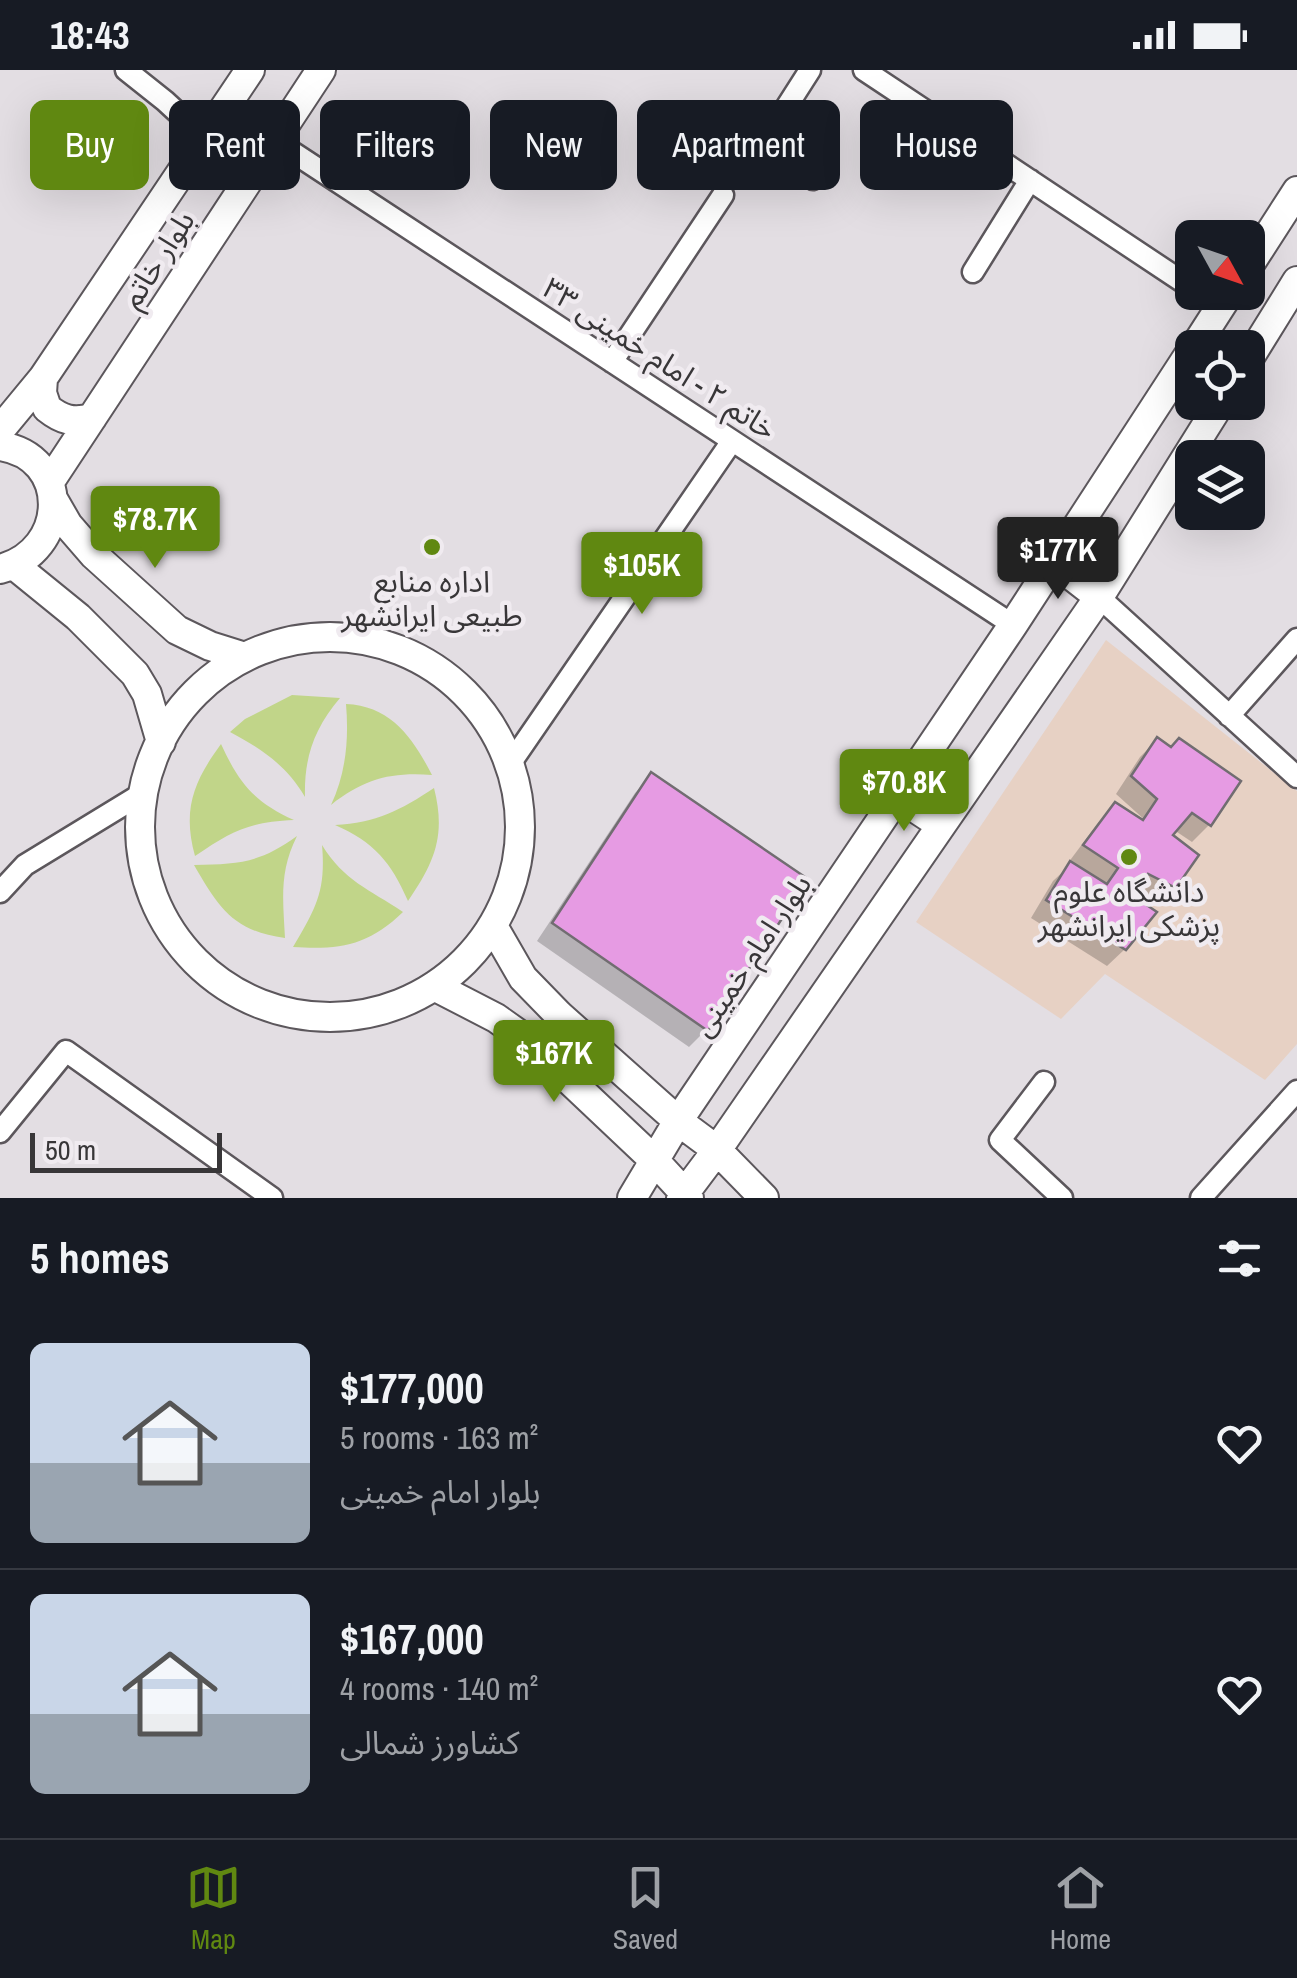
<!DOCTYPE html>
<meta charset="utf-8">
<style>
:root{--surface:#171b24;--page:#242831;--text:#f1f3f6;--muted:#9ea1a6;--line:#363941;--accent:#608811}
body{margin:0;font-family:"Archivo Narrow","Noto Sans Arabic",sans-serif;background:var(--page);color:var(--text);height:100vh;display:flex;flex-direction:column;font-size:38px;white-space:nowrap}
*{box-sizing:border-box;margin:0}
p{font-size:32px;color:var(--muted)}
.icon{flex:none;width:55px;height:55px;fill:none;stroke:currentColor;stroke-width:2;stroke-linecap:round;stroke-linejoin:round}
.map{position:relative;height:1128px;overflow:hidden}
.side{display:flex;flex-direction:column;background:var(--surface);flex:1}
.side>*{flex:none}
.top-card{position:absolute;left:30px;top:30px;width:1238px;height:90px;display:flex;gap:20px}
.needle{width:65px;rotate:130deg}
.tools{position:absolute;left:1175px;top:150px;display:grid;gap:20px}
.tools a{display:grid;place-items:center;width:90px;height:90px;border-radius:15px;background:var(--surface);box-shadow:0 10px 40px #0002;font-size:50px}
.scale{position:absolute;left:30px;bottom:25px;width:192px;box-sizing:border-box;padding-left:10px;border:5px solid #383638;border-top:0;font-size:28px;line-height:35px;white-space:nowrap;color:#383638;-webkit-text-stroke:8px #f0ebf0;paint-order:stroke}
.price{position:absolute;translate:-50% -85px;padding:0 22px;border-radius:10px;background:var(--accent);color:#fff;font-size:32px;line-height:65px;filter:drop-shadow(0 2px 5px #0008)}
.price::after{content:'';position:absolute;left:50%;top:60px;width:30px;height:22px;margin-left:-15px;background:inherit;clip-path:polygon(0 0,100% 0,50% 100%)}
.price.current{background:#222;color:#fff}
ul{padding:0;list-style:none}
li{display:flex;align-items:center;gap:30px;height:250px;padding:0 30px}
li+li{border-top:2px solid var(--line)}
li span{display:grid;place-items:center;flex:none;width:280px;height:200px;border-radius:15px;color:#555}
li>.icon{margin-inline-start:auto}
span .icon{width:120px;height:120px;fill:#fffc;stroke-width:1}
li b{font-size:42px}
h2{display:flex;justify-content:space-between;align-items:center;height:120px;padding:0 30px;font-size:42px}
.chip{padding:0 35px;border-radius:15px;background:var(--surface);box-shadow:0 10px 40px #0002;font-size:35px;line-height:90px}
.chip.current{background:var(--accent);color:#fff}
.status{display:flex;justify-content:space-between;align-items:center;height:70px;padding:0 50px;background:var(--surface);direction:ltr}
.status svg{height:28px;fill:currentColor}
.tabs{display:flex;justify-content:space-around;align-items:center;height:140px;border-top:2px solid var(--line);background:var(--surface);font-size:28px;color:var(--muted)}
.tabs a{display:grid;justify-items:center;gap:5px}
.tabs .current{color:var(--accent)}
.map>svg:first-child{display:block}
.education{fill:#e7d1c4}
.green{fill:#c1d589}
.shadow{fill:#0003}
.building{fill:#e69be3;stroke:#716d71;stroke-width:2.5}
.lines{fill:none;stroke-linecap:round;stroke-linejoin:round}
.minor-casing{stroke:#5c575c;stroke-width:25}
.secondary-casing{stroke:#5c575c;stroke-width:32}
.minor{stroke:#fff;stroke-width:20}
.secondary{stroke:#fff;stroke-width:28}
.poi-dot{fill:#608811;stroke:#f0ebf0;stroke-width:4}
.labels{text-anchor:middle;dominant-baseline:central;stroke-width:9;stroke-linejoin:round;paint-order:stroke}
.street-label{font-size:30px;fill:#383638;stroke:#f0ebf0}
.poi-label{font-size:30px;fill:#383638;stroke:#f0ebf0}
</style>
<div class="status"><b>18:43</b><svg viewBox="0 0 49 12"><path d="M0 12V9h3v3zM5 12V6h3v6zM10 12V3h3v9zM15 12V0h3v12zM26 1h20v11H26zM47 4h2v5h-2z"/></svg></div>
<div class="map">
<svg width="1297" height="1128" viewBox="0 0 1297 1128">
<rect width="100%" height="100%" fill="#e3dee3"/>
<path class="education" d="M1106,570L1297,721V974L1265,1010L1105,904L1061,949L916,852Z"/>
<path class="green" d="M292,625L340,628C314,659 304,687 305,727C287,696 262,679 230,662L245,649Z
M346,634C391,636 413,668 432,705C390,702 364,709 331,735C346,703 349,669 346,634Z
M221,674C239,713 254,732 294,750C248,752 232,761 195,786C182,739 194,711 221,674Z
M434,718C446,765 435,792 408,831C391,792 374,772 335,755C376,753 401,740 434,718Z
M297,766C279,802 283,829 285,868C233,861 219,838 194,795C239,794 260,793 297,766Z
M322,775C344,811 369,819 403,842C368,876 339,880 293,877C316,838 326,821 322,775Z"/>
<path class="shadow" d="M1157,670L1238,712L1209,755L1192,772L1174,760L1169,765L1174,816L1156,833L1134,822L1125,879L1107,896L1031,848L1053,811L1070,795L1068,793L1098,753L1115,736L1144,753L1146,751L1116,724L1140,687Z
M652,706L805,810L706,960L689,977L537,871L635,723Z"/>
<path class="building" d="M1157,667L1171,677L1179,668L1241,711L1211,756L1192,743L1173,765L1199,785L1176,818L1148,804L1135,827L1157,842L1126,880L1046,830L1070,791L1107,814L1118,798L1083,775L1115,732L1143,750L1157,729L1131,706Z
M651,702L808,809L708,961L552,853Z"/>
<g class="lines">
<defs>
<path id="minor" d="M126,0L165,31L204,67
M810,0L764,72L813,109
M864,0L1192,218
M274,70L1013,555
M973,202L1030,110
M612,292L723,125
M1099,527L1297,707
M1229,646L1297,569
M510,694L732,371
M0,822L25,795L143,723
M1044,1012L1000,1070L1062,1128
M0,1062L66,981L272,1128
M1201,1128L1297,1021"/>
<path id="secondary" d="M1248,197L1297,121
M1194,278L1230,222
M1248,290L1297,211
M43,308L42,323L47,338C62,350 73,353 92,348
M0,360L43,308L250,0
M0,376C71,386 70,481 0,499
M49,413L321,0
M53,429L68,455L94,485L177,560L210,576L245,587
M1054,492L1099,527
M14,495L78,547L135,604L147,624L161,672
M140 757a190 190 0 1 1 380 0a190 190 0 1 1-380 0Z
M897,726L941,755
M493,856L523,908L559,945L678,1051L717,1080L764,1128
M434,916L496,948L527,970L654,1090L689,1128
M632,1128L678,1051L1013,555L1192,280
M681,1128L717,1080L1099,527L1221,332"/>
</defs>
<use href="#minor" class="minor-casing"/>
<use href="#secondary" class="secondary-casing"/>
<use href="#minor" class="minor"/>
<use href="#secondary" class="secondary"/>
</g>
<g class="poi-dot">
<circle cx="432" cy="477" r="10"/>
<circle cx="1129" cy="787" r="10"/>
</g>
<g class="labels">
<g class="street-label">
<text transform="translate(157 189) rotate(-57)">بلوار خاتم</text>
<text transform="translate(660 288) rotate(33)">خاتم ۲ - امام خمینی ۳۳</text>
<text transform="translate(751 885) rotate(-56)">بلوار امام خمینی</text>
</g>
<g class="poi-label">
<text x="432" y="511">اداره منابع<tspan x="432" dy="34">طبیعی ایرانشهر</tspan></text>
<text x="1129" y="821">دانشگاه علوم<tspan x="1129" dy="34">پزشکی ایرانشهر</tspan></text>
</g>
</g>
</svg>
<div class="tools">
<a><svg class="needle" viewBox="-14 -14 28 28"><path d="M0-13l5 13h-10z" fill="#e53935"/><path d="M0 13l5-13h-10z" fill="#9ea1a6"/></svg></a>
<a><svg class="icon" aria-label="locate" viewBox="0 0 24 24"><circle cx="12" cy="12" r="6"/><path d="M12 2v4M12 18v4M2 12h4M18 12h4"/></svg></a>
<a><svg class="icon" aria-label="layers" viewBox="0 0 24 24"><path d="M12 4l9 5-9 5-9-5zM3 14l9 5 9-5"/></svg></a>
</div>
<div class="scale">50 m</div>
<b class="price" style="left:155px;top:501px">$78.7K</b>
<b class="price current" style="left:1058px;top:532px">$177K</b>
<b class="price" style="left:642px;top:547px">$105K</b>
<b class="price" style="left:904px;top:764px">$70.8K</b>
<b class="price" style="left:554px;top:1035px">$167K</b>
<div class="top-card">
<a class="chip current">Buy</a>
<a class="chip">Rent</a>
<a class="chip">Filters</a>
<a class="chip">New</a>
<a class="chip">Apartment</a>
<a class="chip">House</a>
</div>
</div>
<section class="side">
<h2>5 homes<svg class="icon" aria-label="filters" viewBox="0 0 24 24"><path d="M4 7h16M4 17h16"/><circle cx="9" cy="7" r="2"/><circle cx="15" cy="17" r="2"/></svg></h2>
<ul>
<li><span style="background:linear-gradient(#c9d6e8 60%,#9aa5b1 0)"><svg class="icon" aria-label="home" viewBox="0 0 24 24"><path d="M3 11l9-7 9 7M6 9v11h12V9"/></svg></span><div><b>$177,000</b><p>5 rooms · 163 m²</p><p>بلوار امام خمینی</p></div><svg class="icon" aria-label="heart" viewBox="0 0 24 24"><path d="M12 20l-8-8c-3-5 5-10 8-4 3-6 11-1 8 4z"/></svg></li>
<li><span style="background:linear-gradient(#c9d6e8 60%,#9aa5b1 0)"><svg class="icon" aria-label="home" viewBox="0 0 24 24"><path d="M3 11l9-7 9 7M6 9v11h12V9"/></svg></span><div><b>$167,000</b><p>4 rooms · 140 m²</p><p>کشاورز شمالی</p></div><svg class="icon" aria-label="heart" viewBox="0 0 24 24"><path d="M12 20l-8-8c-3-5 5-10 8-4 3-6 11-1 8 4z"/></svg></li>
</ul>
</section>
<nav class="tabs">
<a class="current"><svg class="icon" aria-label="map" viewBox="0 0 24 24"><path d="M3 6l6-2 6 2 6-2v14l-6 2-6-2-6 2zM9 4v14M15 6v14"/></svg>Map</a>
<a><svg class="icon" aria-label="saved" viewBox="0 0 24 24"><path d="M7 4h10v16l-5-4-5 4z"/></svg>Saved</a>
<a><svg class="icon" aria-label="home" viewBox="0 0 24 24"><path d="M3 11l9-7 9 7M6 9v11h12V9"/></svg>Home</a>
</nav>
